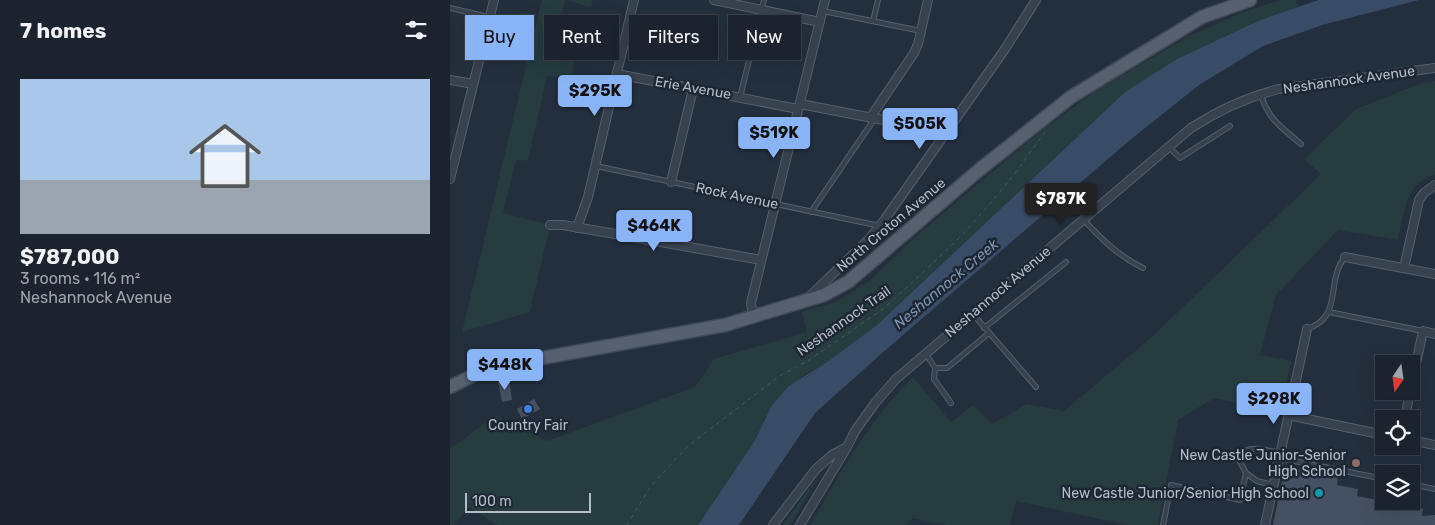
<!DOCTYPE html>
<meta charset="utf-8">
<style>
:root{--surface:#1b232e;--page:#242b36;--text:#f1f3f6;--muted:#a0a4aa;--line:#39404a;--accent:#8ab4f8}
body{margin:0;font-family:Rubik,sans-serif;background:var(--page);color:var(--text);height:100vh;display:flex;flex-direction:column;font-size:19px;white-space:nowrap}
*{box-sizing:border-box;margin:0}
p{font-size:16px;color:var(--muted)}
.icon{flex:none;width:28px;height:28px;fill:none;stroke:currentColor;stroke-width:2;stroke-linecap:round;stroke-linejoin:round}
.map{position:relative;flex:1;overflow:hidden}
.drawer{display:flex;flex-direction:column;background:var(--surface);width:450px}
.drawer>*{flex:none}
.banner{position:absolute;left:15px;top:15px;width:475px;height:45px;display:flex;gap:10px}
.needle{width:32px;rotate:193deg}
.tools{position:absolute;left:925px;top:355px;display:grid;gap:10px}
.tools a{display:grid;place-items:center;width:45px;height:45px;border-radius:0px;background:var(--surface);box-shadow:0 5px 20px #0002,0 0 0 1px var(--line);font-size:25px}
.scale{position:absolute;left:15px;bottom:12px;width:126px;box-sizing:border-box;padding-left:5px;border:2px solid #b4bcc9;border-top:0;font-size:14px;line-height:18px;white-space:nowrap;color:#b4bcc9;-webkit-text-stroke:4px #1d2633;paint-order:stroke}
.price{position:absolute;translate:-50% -42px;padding:0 11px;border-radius:5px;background:var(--accent);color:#111;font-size:16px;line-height:32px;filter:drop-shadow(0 1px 2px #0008)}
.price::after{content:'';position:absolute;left:50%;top:30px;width:15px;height:11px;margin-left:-8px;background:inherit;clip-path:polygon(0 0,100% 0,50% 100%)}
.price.selected{background:#222;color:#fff}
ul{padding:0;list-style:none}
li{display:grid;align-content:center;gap:10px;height:265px;padding:0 20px}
li span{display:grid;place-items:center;height:155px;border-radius:0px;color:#555}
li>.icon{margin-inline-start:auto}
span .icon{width:90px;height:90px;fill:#fffc;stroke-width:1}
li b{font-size:21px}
h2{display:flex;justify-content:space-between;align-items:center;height:60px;padding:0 20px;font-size:21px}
.chip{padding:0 18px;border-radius:0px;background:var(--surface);box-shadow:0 5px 20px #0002,0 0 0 1px var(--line);font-size:18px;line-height:45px}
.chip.selected{background:var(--accent);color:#111}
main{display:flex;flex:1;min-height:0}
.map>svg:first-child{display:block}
.green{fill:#263c3f}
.water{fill:#394c67}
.building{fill:#455162}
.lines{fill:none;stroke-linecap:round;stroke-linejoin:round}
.service-casing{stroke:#565f6c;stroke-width:6}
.minor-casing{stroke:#565f6c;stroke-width:10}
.primary-casing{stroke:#414a57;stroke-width:15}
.path{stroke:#44595c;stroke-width:1;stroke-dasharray:4 4;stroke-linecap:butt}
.service{stroke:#38414e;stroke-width:4}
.minor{stroke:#38414e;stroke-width:8}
.primary{stroke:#56606e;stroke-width:12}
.shop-dot{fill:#3f7fe0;stroke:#1d2633;stroke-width:2}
.education-dot{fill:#8d6e63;stroke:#1d2633;stroke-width:2}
.culture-dot{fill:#0f9aa8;stroke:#1d2633;stroke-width:2}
.labels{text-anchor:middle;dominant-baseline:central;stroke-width:5;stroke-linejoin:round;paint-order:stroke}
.street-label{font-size:14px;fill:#b4bcc9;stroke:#1d2633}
.poi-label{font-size:14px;fill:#b4bcc9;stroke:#1d2633;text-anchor:end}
.water-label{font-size:15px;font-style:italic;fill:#7c92b1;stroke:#1d2633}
</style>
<main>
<section class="drawer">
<h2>7 homes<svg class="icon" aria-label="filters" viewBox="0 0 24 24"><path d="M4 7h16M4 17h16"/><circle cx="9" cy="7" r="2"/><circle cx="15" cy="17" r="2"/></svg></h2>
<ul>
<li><span style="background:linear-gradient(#a9c7e8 65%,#9aa5b1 0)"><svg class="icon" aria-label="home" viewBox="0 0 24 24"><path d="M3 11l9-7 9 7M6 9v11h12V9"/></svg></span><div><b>$787,000</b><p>3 rooms · 116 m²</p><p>Neshannock Avenue</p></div></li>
</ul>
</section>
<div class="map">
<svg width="985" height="525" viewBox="0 0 985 525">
<rect width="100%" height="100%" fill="#242f3e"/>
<path class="green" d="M92,0H143L141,7L115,0L102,53L125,59L121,79L97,75L78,161L66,160L53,213L100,225L80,312L12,332Z
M831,0H846L849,7L810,20L727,59L675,92L427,325L380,360L354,375L322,405L304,442L248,525H47L19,507L4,525H0V448H1L46,415L97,441L245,387L264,359L357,332L352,312L388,301L420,280L472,231L592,130L646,91L739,36L793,12Z
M985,81V175C955,182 954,215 948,240L888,230L826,295L810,355L842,361L827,412L764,398L728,420L708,525H678L566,501L560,525H496L463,518L456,525H360C391,473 419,419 463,377L501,422L523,405L542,424L577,404L614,411L702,337L871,174L854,159L906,109L974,82Z
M372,471L340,525H333Z"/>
<path class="water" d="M869,0H969L872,25L813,46L749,85L680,140L431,354L365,413L289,525H248L304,442L322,405L339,386L380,360L427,325L675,92L727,59L810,20Z"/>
<path class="building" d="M59,380L62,400L52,402L48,382Z
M84,399L90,409L72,419L67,409Z
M840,467L888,477L887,485L908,489L907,496L973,509L972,516L985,515V525H823L834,471L839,472Z"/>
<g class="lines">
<defs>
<path id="service" d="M0,8L39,17
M373,11L471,31
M423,21L428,0
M811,95C818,119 832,128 851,144
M290,97L314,0
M719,147L730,158L780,126
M146,166L430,226
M361,212L425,118
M634,220C652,240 669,256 693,268
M879,312L973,331
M523,314L586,387
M534,328L616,262
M857,329C894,317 875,281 895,257
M476,354L485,368H497L539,333
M485,368L484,379L501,403
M829,458L934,479
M796,473L788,458L790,453C803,445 816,450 830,453
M961,484L985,489
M713,525L721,485L790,500L796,473L807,481L823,485"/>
<path id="minor" d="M264,0L370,22
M167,74L348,109
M0,80L23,84
M350,104L496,132
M420,118L464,53L468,44L478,0
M0,179L44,0
M221,182L243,89
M100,225H113L177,236L311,260
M127,228L138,197L184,0
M895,257L985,274
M954,268L969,200L974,193L985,185
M359,297L420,238L435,219L555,49L586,0
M303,317L301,303L375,0
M961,387L973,331L985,334
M838,415L934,435
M955,419L960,391
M961,440L985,445
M323,525L366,469L382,455L397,447L405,431L425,403L446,379L741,128C769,110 796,97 829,89L985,68
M350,525L397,447
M815,525L857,329"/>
<path id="primary" d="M0,387L32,371L48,366L275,325L374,295L398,282L529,170L621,97L752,17L800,0"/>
</defs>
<use href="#service" class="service-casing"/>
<use href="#minor" class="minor-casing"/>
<use href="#primary" class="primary-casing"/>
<path class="path" d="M177,525L201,486L238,446L328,377L359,360L433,309L479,267L512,235L539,205L563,176L595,132"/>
<use href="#service" class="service"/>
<use href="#minor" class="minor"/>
<use href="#primary" class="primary"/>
</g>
<circle class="shop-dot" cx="78" cy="409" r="5"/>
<circle class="education-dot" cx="906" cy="463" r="5"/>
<circle class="culture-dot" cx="869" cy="493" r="5"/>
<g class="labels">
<g class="street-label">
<text transform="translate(899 80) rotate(-8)">Neshannock Avenue</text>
<text transform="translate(243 88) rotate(10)">Erie Avenue</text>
<text transform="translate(287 196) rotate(12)">Rock Avenue</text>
<text transform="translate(441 225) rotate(-40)">North Croton Avenue</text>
<text transform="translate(548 292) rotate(-40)">Neshannock Avenue</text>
<text transform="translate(394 321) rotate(-35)">Neshannock Trail</text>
</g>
<g class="poi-label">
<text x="78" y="425" text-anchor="middle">Country Fair</text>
<text x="896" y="455">New Castle Junior-Senior<tspan x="896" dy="16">High School</tspan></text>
<text x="859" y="493">New Castle Junior/Senior High School</text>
</g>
<g class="water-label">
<text transform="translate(496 284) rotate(-40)">Neshannock Creek</text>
</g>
</g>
</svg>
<div class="tools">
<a><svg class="needle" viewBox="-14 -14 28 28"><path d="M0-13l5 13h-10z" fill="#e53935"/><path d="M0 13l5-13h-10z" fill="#a0a4aa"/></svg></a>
<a><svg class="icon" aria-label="locate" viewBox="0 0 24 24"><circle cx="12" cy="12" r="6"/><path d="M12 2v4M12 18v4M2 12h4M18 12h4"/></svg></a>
<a><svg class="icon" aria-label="layers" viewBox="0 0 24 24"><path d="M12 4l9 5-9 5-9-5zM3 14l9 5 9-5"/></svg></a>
</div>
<div class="scale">100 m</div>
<b class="price" style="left:145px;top:117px">$295K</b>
<b class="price" style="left:470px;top:150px">$505K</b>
<b class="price" style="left:324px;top:159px">$519K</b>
<b class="price selected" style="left:611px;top:225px">$787K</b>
<b class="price" style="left:204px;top:252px">$464K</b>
<b class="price" style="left:55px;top:391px">$448K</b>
<b class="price" style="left:824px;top:425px">$298K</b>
<div class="banner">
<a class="chip selected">Buy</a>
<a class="chip">Rent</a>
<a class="chip">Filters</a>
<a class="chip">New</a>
</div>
</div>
</main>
